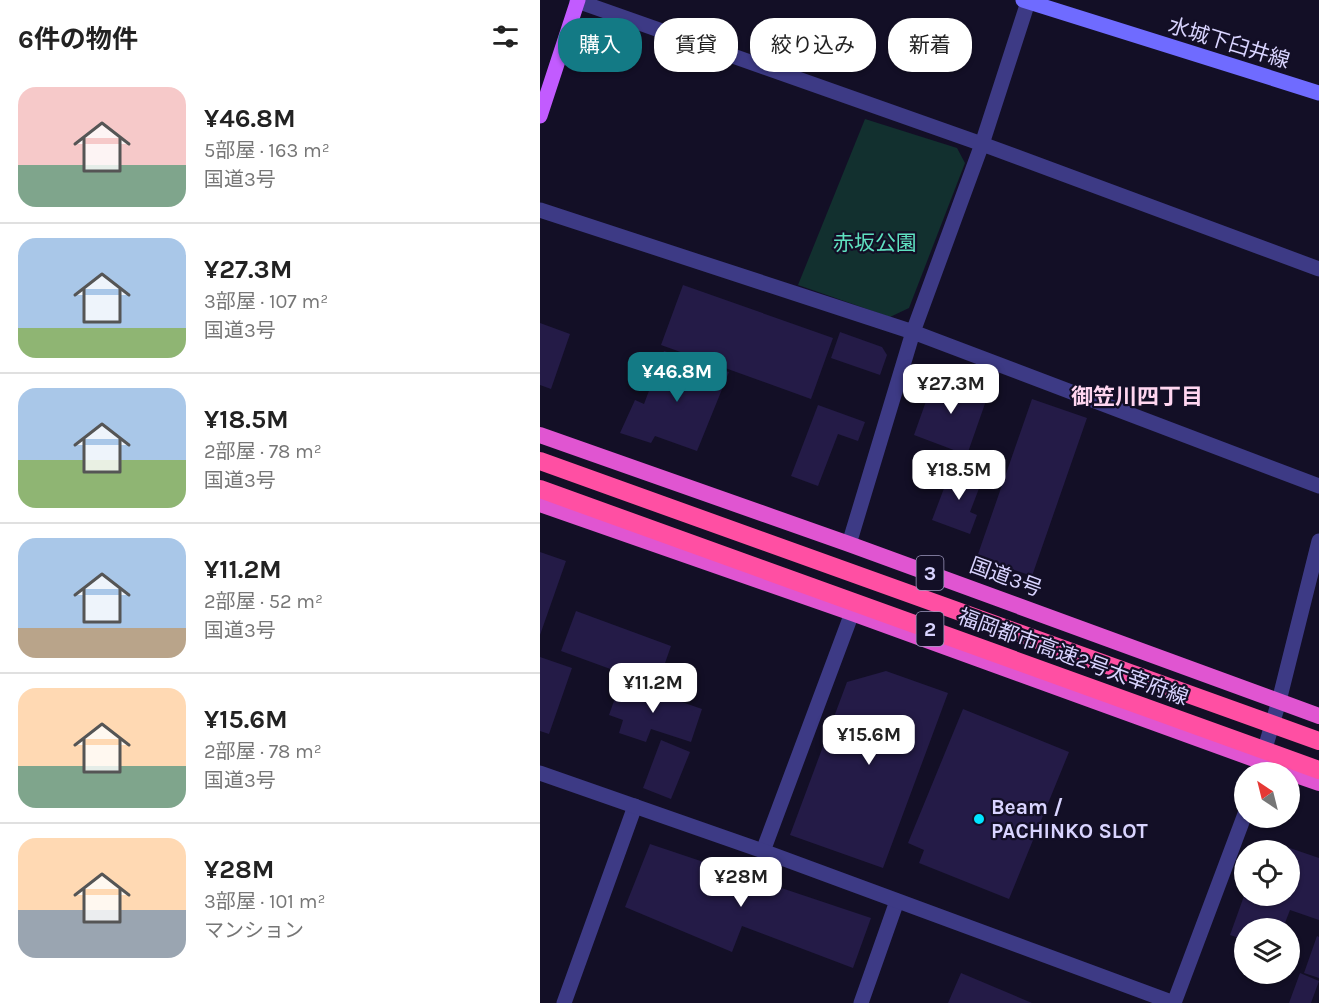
<!DOCTYPE html>
<html lang="ja">
<meta charset="utf-8">
<style>
:root{--surface:#fff;--page:#f2f2f2;--text:#222;--muted:#767676;--line:#e0e0e0;--accent:#137a85}
body{margin:0;font-family:Karla,"Noto Sans JP",sans-serif;background:var(--page);color:var(--text);height:100vh;display:flex;flex-direction:column;font-size:22px;white-space:nowrap}
*{box-sizing:border-box;margin:0}
p{font-size:20px;color:var(--muted)}
.icon{flex:none;width:33px;height:33px;fill:none;stroke:currentColor;stroke-width:2;stroke-linecap:round;stroke-linejoin:round}
.map{position:relative;flex:1;overflow:hidden}
.drawer{display:flex;flex-direction:column;background:var(--surface);width:540px}
.drawer>*{flex:none}
.guide{position:absolute;left:18px;top:18px;width:570px;height:54px;display:flex;gap:12px}
.needle{width:39px;rotate:325deg}
.controls{position:absolute;left:694px;top:762px;display:grid;gap:12px}
.controls a{display:grid;place-items:center;width:66px;height:66px;border-radius:50%;background:var(--surface);box-shadow:0 2px 4px #0004;font-size:30px}
.price{position:absolute;translate:-50% -51px;padding:0 14px;border-radius:12px;background:#fff;color:#222;font-size:20px;line-height:39px;filter:drop-shadow(0 2px 3px #0008)}
.price::after{content:'';position:absolute;left:50%;top:36px;width:18px;height:14px;margin-left:-9px;background:inherit;clip-path:polygon(0 0,100% 0,50% 100%)}
.price.on{background:var(--accent);color:#fff}
ul{padding:0;list-style:none}
li{display:flex;align-items:center;gap:18px;height:150px;padding:0 18px}
li+li{border-top:2px solid var(--line)}
li span{display:grid;place-items:center;flex:none;width:168px;height:120px;border-radius:18px;color:#555}
li>.icon{margin-inline-start:auto}
span .icon{width:72px;height:72px;fill:#fffc;stroke-width:1}
li b{font-size:26px}
h2{display:flex;justify-content:space-between;align-items:center;height:72px;padding:0 18px;font-size:26px}
.chip{padding:0 21px;border-radius:24px;background:var(--surface);box-shadow:0 2px 4px #0004;font-size:21px;line-height:54px}
.chip.on{background:var(--accent);color:#fff}
main{display:flex;flex:1;min-height:0}
.map>svg:first-child{display:block}
.green{fill:#12302f}
.building{fill:#241b47}
.lines{fill:none;stroke-linecap:round;stroke-linejoin:round}
.minor{stroke:#3d3a85;stroke-width:15}
.tertiary{stroke:#3d3a85;stroke-width:15}
.secondary{stroke:#6f6bff;stroke-width:15}
.primary{stroke:#c25bff;stroke-width:15}
.trunk{stroke:#e055d1;stroke-width:16}
.motorway-bridge{stroke:#ff4fa3;stroke-width:18}
.poi-dot{fill:#00e5ff;stroke:#130f26;stroke-width:2}
.labels{text-anchor:middle;dominant-baseline:central;stroke-width:4.5;stroke-linejoin:round;paint-order:stroke}
.shield{fill:#130f26;stroke:#9e99be;stroke-width:1.5}
.shield-label{font-size:20px;font-weight:bold;fill:#d9d4ff}
.street-label{font-size:21px;fill:#d9d4ff;stroke:#130f26}
.park-label{font-size:21px;fill:#5fe0c0;stroke:#130f26}
.poi-label{font-size:21px;font-weight:bold;fill:#d9d4ff;stroke:#130f26;text-anchor:start}
.neighbourhood-label{font-size:22px;font-weight:bold;fill:#ffd6f0;stroke:#130f26}
</style>
<main>
<section class="drawer">
<h2>6件の物件<svg class="icon" aria-label="filters" viewBox="0 0 24 24"><path d="M4 7h16M4 17h16"/><circle cx="9" cy="7" r="2"/><circle cx="15" cy="17" r="2"/></svg></h2>
<ul>
<li><span style="background:linear-gradient(#f6c9c9 65%,#7fa58c 0)"><svg class="icon" aria-label="home" viewBox="0 0 24 24"><path d="M3 11l9-7 9 7M6 9v11h12V9"/></svg></span><div><b>¥46.8M</b><p>5部屋 · 163 m²</p><p>国道3号</p></div></li>
<li><span style="background:linear-gradient(#a9c7e8 75%,#8fb573 0)"><svg class="icon" aria-label="home" viewBox="0 0 24 24"><path d="M3 11l9-7 9 7M6 9v11h12V9"/></svg></span><div><b>¥27.3M</b><p>3部屋 · 107 m²</p><p>国道3号</p></div></li>
<li><span style="background:linear-gradient(#a9c7e8 60%,#8fb573 0)"><svg class="icon" aria-label="home" viewBox="0 0 24 24"><path d="M3 11l9-7 9 7M6 9v11h12V9"/></svg></span><div><b>¥18.5M</b><p>2部屋 · 78 m²</p><p>国道3号</p></div></li>
<li><span style="background:linear-gradient(#a9c7e8 75%,#b9a48a 0)"><svg class="icon" aria-label="home" viewBox="0 0 24 24"><path d="M3 11l9-7 9 7M6 9v11h12V9"/></svg></span><div><b>¥11.2M</b><p>2部屋 · 52 m²</p><p>国道3号</p></div></li>
<li><span style="background:linear-gradient(#ffd9b3 65%,#7fa58c 0)"><svg class="icon" aria-label="home" viewBox="0 0 24 24"><path d="M3 11l9-7 9 7M6 9v11h12V9"/></svg></span><div><b>¥15.6M</b><p>2部屋 · 78 m²</p><p>国道3号</p></div></li>
<li><span style="background:linear-gradient(#ffd9b3 60%,#9aa5b1 0)"><svg class="icon" aria-label="home" viewBox="0 0 24 24"><path d="M3 11l9-7 9 7M6 9v11h12V9"/></svg></span><div><b>¥28M</b><p>3部屋 · 101 m²</p><p>マンション</p></div></li>
</ul>
</section>
<div class="map">
<svg width="779" height="1003" viewBox="0 0 779 1003">
<rect width="100%" height="100%" fill="#130f26"/>
<path class="green" d="M325,119L417,148L425,163L369,308L350,317L258,285Z"/>
<path class="building" d="M143,285L293,338L271,399L121,345Z
M0,323L30,334L11,389L0,385Z
M300,332L342,347L347,355L340,375L291,358Z
M124,351L189,372L157,451L115,436L111,443L80,433L95,400L104,404Z
M395,376L448,395L427,455L374,435Z
M492,399L547,418L492,576L437,557Z
M278,405L325,422L318,441L298,434L278,486L251,476Z
M423,462L433,465L430,474L443,478L430,512L437,515L430,534L392,520L406,483L414,486Z
M0,552L26,561L0,635Z
M36,611L131,646L117,686L21,651Z
M0,657L32,668L9,734L0,731Z
M346,671L408,693L343,868L250,835L307,682Z
M81,681L162,709L151,742L111,729L106,742L79,733L83,720L69,715Z
M423,709L529,752L469,899L379,863L384,850L368,843Z
M121,740L150,752L131,799L103,788Z
M110,844L331,918L313,968L202,926L192,952L85,907Z
M741,845L779,858V920L750,910L743,928H705V940L690,935L704,896H750V850H739Z
M777,936L779,937V978L764,973Z
M421,973L492,1003H408Z
M760,973L779,981L771,1003H749Z"/>
<g class="lines">
<path class="minor" d="M223,851L312,613
M24,1003L95,806
M321,1003L357,901"/>
<path class="tertiary" d="M37,1L442,144L779,269
M0,210L373,332L779,486
M309,544L373,332L442,144L488,2
M718,772L739,701L779,541
M0,773L223,851L634,1003
M634,1003L705,814"/>
<path class="secondary" d="M483,0L779,93"/>
<path class="primary" d="M0,116L38,0"/>
<path class="trunk" d="M0,435L309,544L779,716
M0,504L312,613L750,772
M750,773L779,783"/>
<path class="motorway-bridge" d="M0,461L779,741
M0,489L779,770"/>
</g>
<circle class="poi-dot" cx="439" cy="819" r="6"/>
<g class="labels">
<g class="shield">
<rect x="376.5" y="556" width="27" height="34" rx="4.5"/>
<rect x="376.5" y="612" width="27" height="34" rx="4.5"/>
</g>
<g class="shield-label">
<text x="390" y="573">3</text>
<text x="390" y="629">2</text>
</g>
<g class="street-label">
<text transform="translate(689 43) rotate(17)">水城下臼井線</text>
<text transform="translate(466 577) rotate(20)">国道3号</text>
<text transform="translate(533 657) rotate(20)">福岡都市高速2号太宰府線</text>
</g>
<g class="park-label">
<text x="335" y="243">赤坂公園</text>
</g>
<g class="poi-label">
<text x="451" y="807">Beam /<tspan x="451" dy="24">PACHINKO SLOT</tspan></text>
</g>
<g class="neighbourhood-label">
<text x="597" y="397">御笠川四丁目</text>
</g>
</g>
</svg>
<div class="controls">
<a><svg class="needle" viewBox="-14 -14 28 28"><path d="M0-13l5 13h-10z" fill="#e53935"/><path d="M0 13l5-13h-10z" fill="#767676"/></svg></a>
<a><svg class="icon" aria-label="locate" viewBox="0 0 24 24"><circle cx="12" cy="12" r="6"/><path d="M12 2v4M12 18v4M2 12h4M18 12h4"/></svg></a>
<a><svg class="icon" aria-label="layers" viewBox="0 0 24 24"><path d="M12 4l9 5-9 5-9-5zM3 14l9 5 9-5"/></svg></a>
</div>
<b class="price on" style="left:137px;top:403px">¥46.8M</b>
<b class="price" style="left:411px;top:415px">¥27.3M</b>
<b class="price" style="left:419px;top:501px">¥18.5M</b>
<b class="price" style="left:113px;top:714px">¥11.2M</b>
<b class="price" style="left:329px;top:766px">¥15.6M</b>
<b class="price" style="left:201px;top:908px">¥28M</b>
<div class="guide">
<a class="chip on">購入</a>
<a class="chip">賃貸</a>
<a class="chip">絞り込み</a>
<a class="chip">新着</a>
</div>
</div>
</main>
